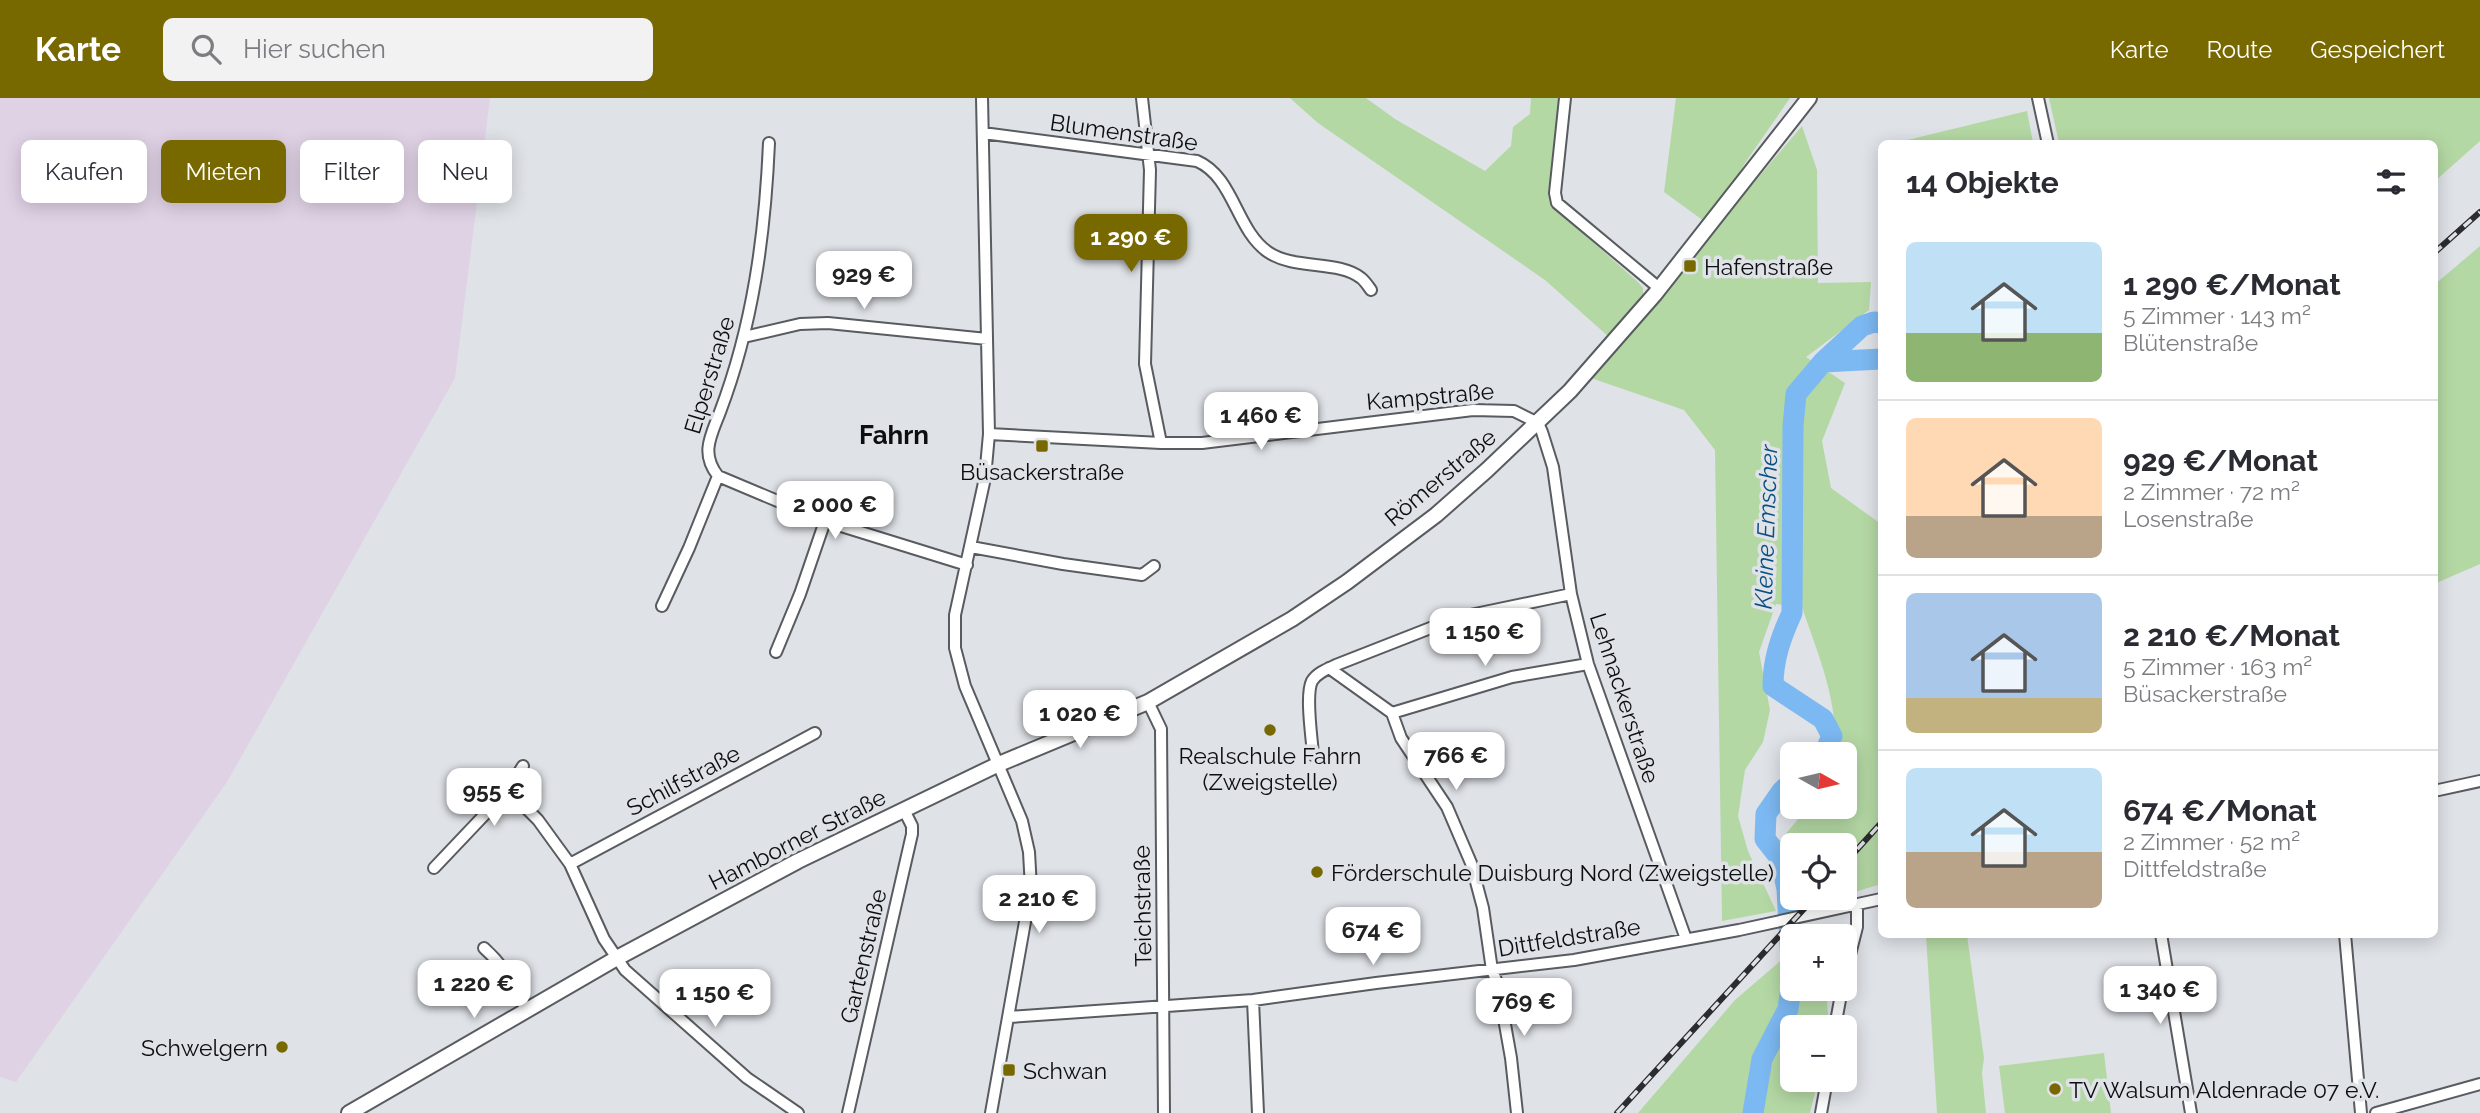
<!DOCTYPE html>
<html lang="de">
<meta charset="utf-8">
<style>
:root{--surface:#fff;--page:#f2f2f3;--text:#2b2b33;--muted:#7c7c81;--line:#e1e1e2;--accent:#786800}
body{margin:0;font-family:Raleway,sans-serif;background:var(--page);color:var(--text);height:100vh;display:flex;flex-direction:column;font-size:26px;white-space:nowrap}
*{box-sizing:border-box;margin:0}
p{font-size:23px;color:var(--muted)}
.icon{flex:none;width:38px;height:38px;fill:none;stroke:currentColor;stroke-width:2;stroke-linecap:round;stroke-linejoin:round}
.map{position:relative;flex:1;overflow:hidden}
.sheet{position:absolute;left:1878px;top:42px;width:560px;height:798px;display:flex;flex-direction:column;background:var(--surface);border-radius:10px;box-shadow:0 4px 18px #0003}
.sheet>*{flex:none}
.banner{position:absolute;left:21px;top:42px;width:665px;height:63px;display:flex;gap:14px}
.needle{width:46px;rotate:98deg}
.buttons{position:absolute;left:1780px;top:644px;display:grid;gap:14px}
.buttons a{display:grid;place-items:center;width:77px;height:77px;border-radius:10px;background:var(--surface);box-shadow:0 4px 18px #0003;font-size:35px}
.price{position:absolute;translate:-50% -60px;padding:0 16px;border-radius:14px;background:#fff;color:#222;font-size:23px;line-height:46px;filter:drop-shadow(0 2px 4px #0008)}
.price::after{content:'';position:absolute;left:50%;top:42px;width:21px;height:16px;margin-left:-10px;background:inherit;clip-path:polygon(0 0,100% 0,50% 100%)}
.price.current{background:var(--accent);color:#fff}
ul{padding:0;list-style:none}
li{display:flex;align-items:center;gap:21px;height:175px;padding:0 28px}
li+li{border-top:2px solid var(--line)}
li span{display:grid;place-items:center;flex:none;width:196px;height:140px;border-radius:10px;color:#555}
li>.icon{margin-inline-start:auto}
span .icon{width:84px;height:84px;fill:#fffc;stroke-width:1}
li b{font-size:30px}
h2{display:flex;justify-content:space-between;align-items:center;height:84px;padding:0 28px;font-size:30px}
.chip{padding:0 24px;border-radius:10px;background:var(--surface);box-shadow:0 4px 18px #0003;font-size:24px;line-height:63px}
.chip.current{background:var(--accent);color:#fff}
header{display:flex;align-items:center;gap:42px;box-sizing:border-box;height:98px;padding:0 35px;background:var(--accent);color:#fff}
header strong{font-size:33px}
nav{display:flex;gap:38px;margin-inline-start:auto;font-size:24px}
.search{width:490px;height:63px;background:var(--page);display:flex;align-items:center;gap:18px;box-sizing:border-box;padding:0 24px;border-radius:10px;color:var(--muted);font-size:26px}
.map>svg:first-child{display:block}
.industrial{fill:#e0d2e5}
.green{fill:#b4d8a4}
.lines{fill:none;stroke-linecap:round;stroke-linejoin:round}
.river{stroke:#7cb8f1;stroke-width:21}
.minor-casing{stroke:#585b5f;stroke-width:14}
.tertiary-casing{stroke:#585b5f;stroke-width:18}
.minor{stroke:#fff;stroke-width:10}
.tertiary{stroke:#fff;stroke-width:14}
.rail-casing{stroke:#2b2c2f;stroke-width:6}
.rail{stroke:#dfe2e7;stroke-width:3.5;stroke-dasharray:10;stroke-linecap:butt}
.poi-dot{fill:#786800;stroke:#dfe2e7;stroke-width:2.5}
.labels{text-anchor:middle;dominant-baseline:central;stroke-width:7;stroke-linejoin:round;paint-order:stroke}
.street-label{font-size:23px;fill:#0d0e10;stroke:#dfe2e7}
.poi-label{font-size:23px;fill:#0d0e10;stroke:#dfe2e7;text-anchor:start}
.water-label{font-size:24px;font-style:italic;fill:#0a4e82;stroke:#dfe2e7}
.quarter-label{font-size:26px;font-weight:bold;fill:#0d0e10;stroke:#dfe2e7}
</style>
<header>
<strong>Karte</strong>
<div class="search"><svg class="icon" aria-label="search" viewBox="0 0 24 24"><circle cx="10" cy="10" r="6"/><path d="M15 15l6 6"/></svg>Hier suchen</div>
<nav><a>Karte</a><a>Route</a><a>Gespeichert</a></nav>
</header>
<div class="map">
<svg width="2480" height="1015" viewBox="0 0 2480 1015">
<rect width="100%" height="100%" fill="#dfe2e7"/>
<path class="industrial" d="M0,0H490L455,280L227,684L16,984L0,979Z"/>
<path class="green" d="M1290,0H1366L1395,21L1485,73L1511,48L1513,29L1530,16L1531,0H1559L1550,92L1552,108L1638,184L1643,190V199L1609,239L1545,182L1318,25Z
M1676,0H1790L1747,62L1708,126L1664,94Z
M2049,0H2480V43L2434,84V46L2059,45Z
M2027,13L2033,45L1899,44Z
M1802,28L1817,72L1818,185L1871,184L1869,212L1806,259L1845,285L1822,343L1831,390L1881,426V786L1845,797L1844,747H1792V780L1779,744L1808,709H1844V656H1834C1840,606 1818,557 1802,509L1776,506L1759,554L1770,612L1763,644L1745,672L1738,718L1748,753L1776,813L1722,823L1715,352L1684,312L1588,279Z
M2480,148V466L2434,486V187Z
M1926,837H1967L1984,960L1982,975L1986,1015H1937Z
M1792,853V891H1826L1829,929H1792V982H1818L1810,1015H1638L1735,902Z
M2104,955L2111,1015H2005L1999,968Z"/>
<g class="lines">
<path class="river" d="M1823,264L1881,261
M1824,656L1832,638L1823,621L1773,588C1773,561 1781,539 1792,515L1793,328L1796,296L1823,264L1862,228L1874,224L1881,225
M1753,1015L1762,961L1788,911L1792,882L1787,791L1780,760L1765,741L1766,716L1782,693L1792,684"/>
<defs>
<path id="minor" d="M982,0L989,336L985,380L955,517V550L965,588L1022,723L1029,754L1031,790L991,1015
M1142,0L1150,72L1145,266L1161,345
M1565,0L1555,95L1557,105L1659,190
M2038,0L2048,46
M983,35L1197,63C1234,79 1236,132 1268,154C1294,172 1339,162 1361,180C1365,183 1368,188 1371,192
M744,239L800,226L828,225L987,241
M989,336L1161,345H1202L1473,312L1514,313L1538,325L1542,334L1553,369L1571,496L1588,566L1686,841
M718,378L825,423L967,467
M971,449L1063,466L1142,477L1154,468
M662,508L689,450L718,378C700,355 711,338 720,314C753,227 765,137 769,45
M776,554L800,496L825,423
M1329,570L1392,615L1401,640L1447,709L1471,765L1483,810L1492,872L1498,887L1511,960L1517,1015
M1148,604L1161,631L1164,1015
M1392,615L1512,579L1588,566
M1313,657C1312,640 1305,597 1312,583C1317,575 1327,571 1336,567L1456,520L1571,496
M508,692L538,722L570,766L604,841L625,872L747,980L798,1015
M2434,693L2480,683
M570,766L815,635
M434,770L508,692L523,668
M2161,836L2191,1015
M2345,836L2361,1015
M484,850C504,868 515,887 526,912
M1844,880L1857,829V807
M1253,902L1258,1015
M1009,919L1253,902L1376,885L1574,862L1739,832L1881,801
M1835,929L1842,891
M848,1015L912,736V728L904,712
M1821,1015L1827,982
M2376,1015L2480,986"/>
<path id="tertiary" d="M349,1015L617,860L798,763L999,666L1148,604L1292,521L1347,484L1436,417L1487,372L1570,293L1655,196L1809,0"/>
</defs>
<use href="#minor" class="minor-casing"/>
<use href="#tertiary" class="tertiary-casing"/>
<use href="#minor" class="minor"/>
<use href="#tertiary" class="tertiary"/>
<defs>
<path id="rail" d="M2434,155L2480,114
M1844,766L1881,725
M1617,1015L1814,800"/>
</defs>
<use href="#rail" class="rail-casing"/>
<use href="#rail" class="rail"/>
</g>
<g class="poi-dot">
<rect x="1683" y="161" width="14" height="14" rx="3.5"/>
<rect x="1035" y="341" width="14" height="14" rx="3.5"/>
<circle cx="1270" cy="632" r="7"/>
<circle cx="1317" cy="774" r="7"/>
<circle cx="282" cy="949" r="7"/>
<rect x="1002" y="965" width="14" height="14" rx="3.5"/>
<circle cx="2055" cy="991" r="7"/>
</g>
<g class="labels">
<g class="street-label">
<text transform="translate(1124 34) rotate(8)">Blumenstraße</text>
<text transform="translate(709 277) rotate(-73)">Elperstraße</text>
<text transform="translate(1430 298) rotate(-5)">Kampstraße</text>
<text transform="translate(1440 379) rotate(-40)">Römerstraße</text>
<text transform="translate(1625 600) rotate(72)">Lehnackerstraße</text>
<text transform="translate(683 682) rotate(-28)">Schilfstraße</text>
<text transform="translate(797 741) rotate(-27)">Hamborner Straße</text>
<text transform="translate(1142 808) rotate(-91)">Teichstraße</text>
<text transform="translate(1569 839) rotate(-9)">Dittfeldstraße</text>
<text transform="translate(863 858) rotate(-77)">Gartenstraße</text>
</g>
<g class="poi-label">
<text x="1704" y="168">Hafenstraße</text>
<text x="1042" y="373" text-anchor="middle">Büsackerstraße</text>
<text x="1270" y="657" text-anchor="middle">Realschule Fahrn<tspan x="1270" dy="26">(Zweigstelle)</tspan></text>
<text x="1331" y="774">Förderschule Duisburg Nord (Zweigstelle)</text>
<text x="268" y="949" text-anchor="end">Schwelgern</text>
<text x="1023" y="972">Schwan</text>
<text x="2069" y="991">TV Walsum Aldenrade 07 e.V.</text>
</g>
<g class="water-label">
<text transform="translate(1766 429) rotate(-88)">Kleine Emscher</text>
</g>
<g class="quarter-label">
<text x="894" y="337">Fahrn</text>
</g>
</g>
</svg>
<div class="buttons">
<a><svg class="needle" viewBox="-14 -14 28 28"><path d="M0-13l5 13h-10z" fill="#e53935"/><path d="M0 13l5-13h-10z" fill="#7c7c81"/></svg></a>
<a><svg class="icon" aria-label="locate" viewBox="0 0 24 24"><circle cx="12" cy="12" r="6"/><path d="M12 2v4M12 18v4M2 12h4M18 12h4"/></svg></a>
<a>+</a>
<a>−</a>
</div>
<b class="price current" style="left:1131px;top:176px">1 290 €</b>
<b class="price" style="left:864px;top:213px">929 €</b>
<b class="price" style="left:1261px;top:354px">1 460 €</b>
<b class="price" style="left:835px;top:443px">2 000 €</b>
<b class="price" style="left:1485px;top:570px">1 150 €</b>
<b class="price" style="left:1080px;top:652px">1 020 €</b>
<b class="price" style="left:1456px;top:694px">766 €</b>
<b class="price" style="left:494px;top:730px">955 €</b>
<b class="price" style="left:1039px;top:837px">2 210 €</b>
<b class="price" style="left:1373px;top:869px">674 €</b>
<b class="price" style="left:474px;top:922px">1 220 €</b>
<b class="price" style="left:2160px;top:928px">1 340 €</b>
<b class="price" style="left:715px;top:931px">1 150 €</b>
<b class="price" style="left:1524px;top:940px">769 €</b>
<div class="banner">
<a class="chip">Kaufen</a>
<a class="chip current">Mieten</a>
<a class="chip">Filter</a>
<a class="chip">Neu</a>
</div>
<section class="sheet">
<h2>14 Objekte<svg class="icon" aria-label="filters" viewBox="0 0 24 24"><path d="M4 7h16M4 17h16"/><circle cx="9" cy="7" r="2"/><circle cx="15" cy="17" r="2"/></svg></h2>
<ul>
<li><span style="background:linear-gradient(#bfe0f5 65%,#8fb573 0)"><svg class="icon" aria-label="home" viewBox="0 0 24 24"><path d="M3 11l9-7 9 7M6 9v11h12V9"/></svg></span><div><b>1 290 €/Monat</b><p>5 Zimmer · 143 m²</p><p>Blütenstraße</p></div></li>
<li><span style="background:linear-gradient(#ffd9b3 70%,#b9a48a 0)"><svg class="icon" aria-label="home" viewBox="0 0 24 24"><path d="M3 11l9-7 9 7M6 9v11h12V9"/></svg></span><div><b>929 €/Monat</b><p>2 Zimmer · 72 m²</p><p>Losenstraße</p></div></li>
<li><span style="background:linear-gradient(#a9c7e8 75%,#c2b280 0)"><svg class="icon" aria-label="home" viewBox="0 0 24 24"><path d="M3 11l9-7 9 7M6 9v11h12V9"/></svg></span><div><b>2 210 €/Monat</b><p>5 Zimmer · 163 m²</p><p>Büsackerstraße</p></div></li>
<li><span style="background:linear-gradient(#bfe0f5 60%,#b9a48a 0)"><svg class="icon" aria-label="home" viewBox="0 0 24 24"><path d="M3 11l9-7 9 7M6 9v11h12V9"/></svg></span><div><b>674 €/Monat</b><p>2 Zimmer · 52 m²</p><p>Dittfeldstraße</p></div></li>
</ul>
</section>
</div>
